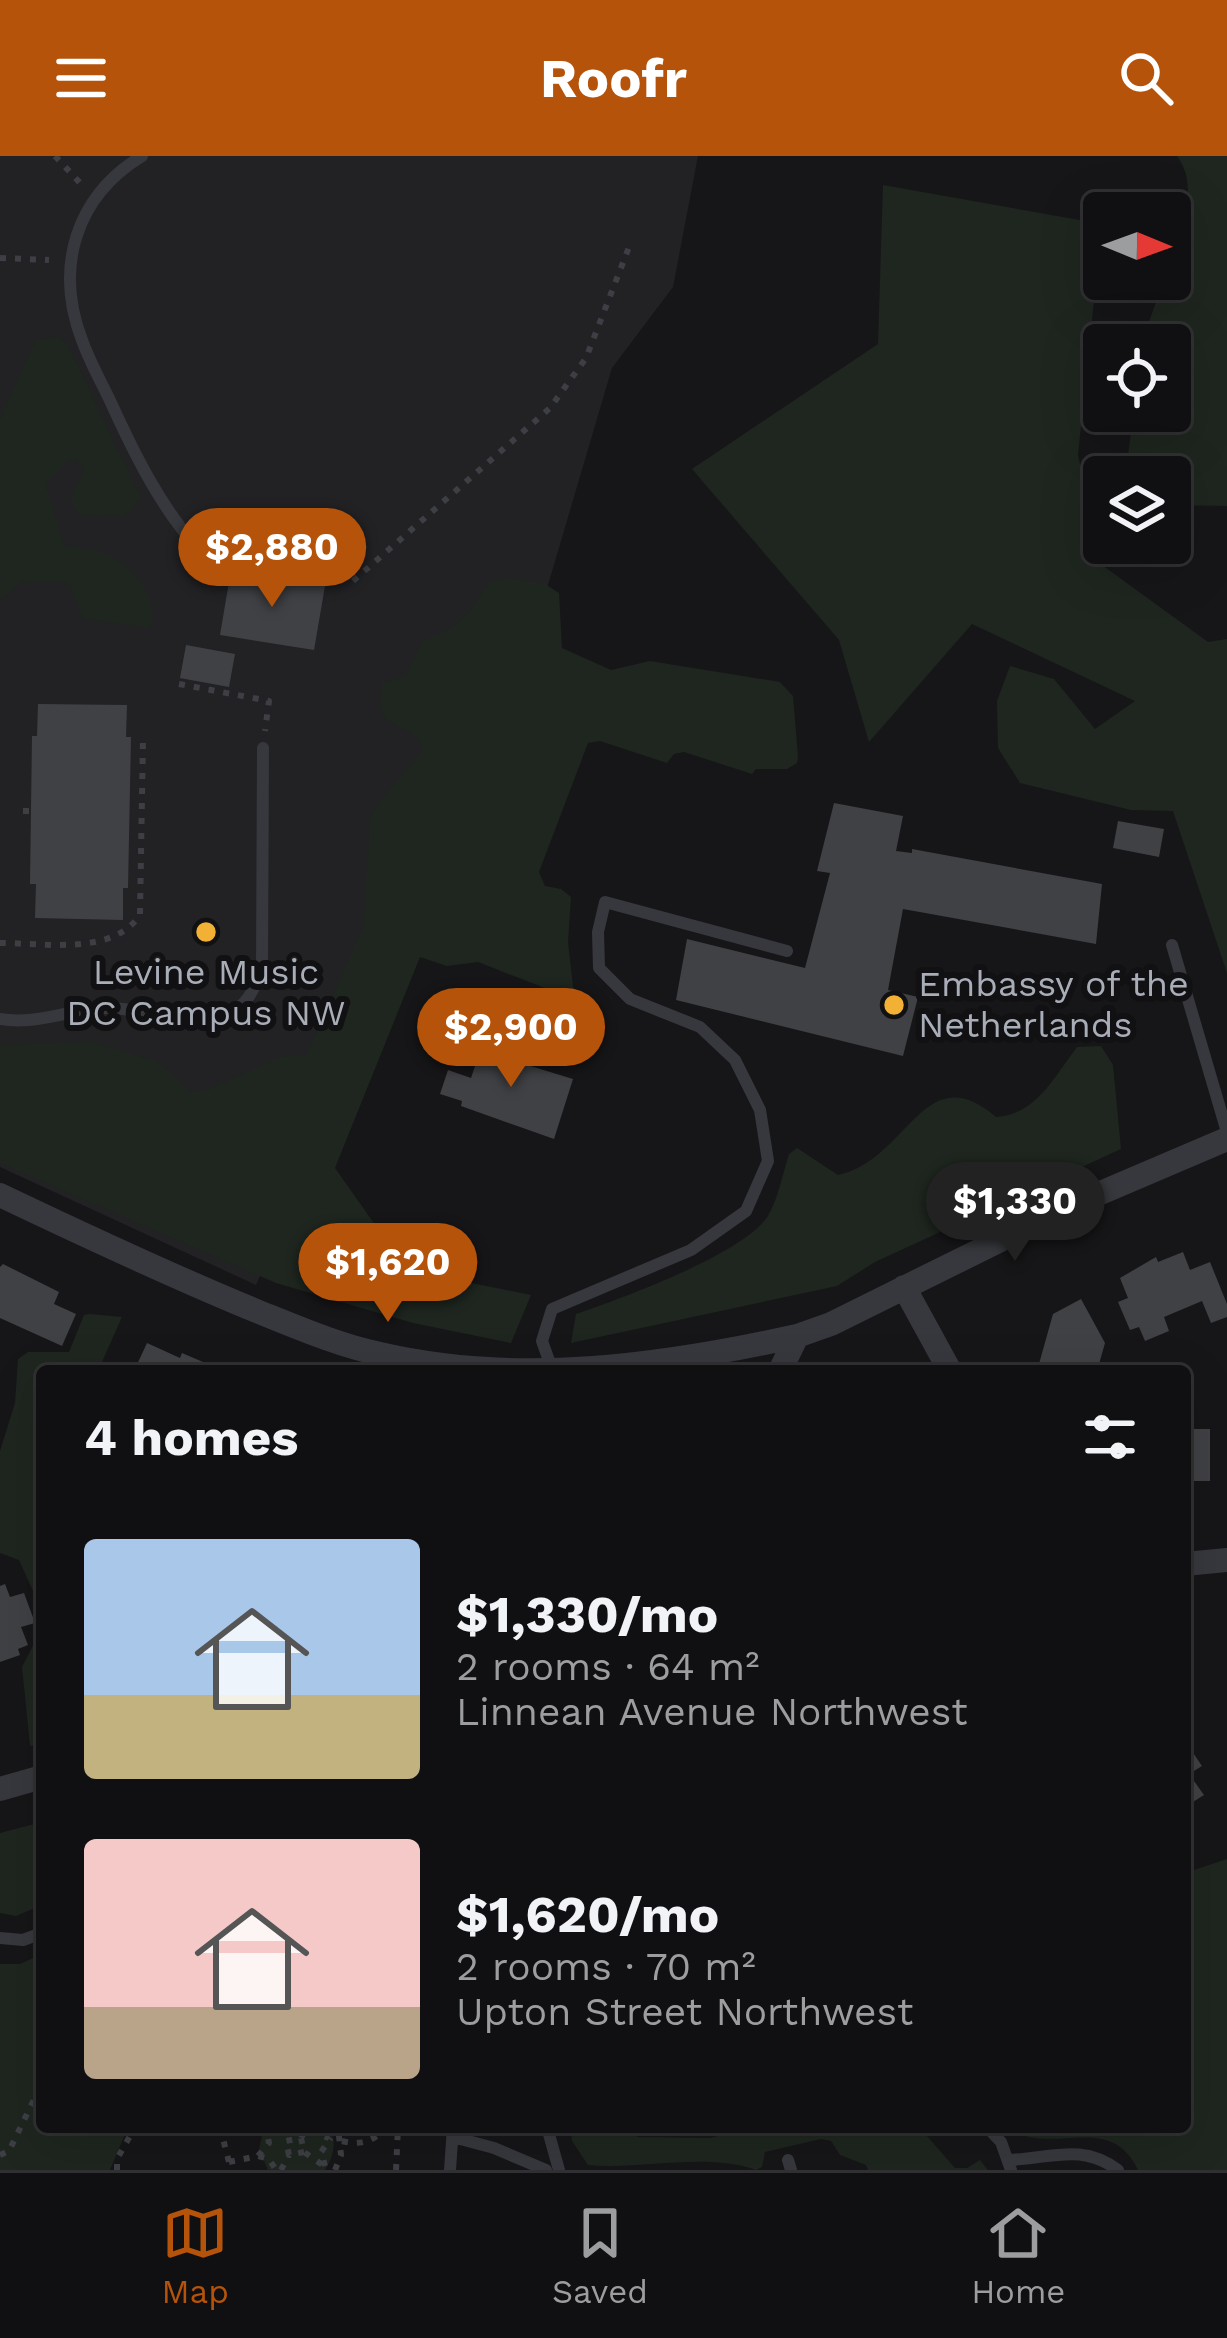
<!DOCTYPE html>
<meta charset="utf-8">
<style>
:root{--surface:#101012;--page:#19191b;--text:#f1f3f6;--muted:#9c9d9f;--line:#303032;--accent:#b45309}
body{margin:0;font-family:"Work Sans",sans-serif;background:var(--page);color:var(--text);height:100vh;display:flex;flex-direction:column;font-size:45px;white-space:nowrap}
*{box-sizing:border-box;margin:0}
p{font-size:39px;color:var(--muted)}
.icon{flex:none;width:66px;height:66px;fill:none;stroke:currentColor;stroke-width:2;stroke-linecap:round;stroke-linejoin:round}
.map{position:relative;flex:1;overflow:hidden}
.sheet{position:absolute;left:36px;top:1209px;width:1155px;height:768px;display:flex;flex-direction:column;background:var(--surface);border-radius:12px;box-shadow:0 12px 48px #0002,0 0 0 3px var(--line)}
.sheet>*{flex:none}
.needle{width:78px;rotate:91deg}
.controls{position:absolute;left:1083px;top:36px;display:grid;gap:24px}
.controls a{display:grid;place-items:center;width:108px;height:108px;border-radius:12px;background:var(--surface);box-shadow:0 12px 48px #0002,0 0 0 3px var(--line);font-size:60px}
.price{position:absolute;translate:-50% -102px;padding:0 27px;border-radius:42px;background:var(--accent);color:#fff;font-size:39px;line-height:78px;filter:drop-shadow(0 3px 6px #0008)}
.price::after{content:'';position:absolute;left:50%;top:72px;width:36px;height:27px;margin-left:-18px;background:inherit;clip-path:polygon(0 0,100% 0,50% 100%)}
.price.current{background:#222;color:#fff}
ul{padding:0;list-style:none}
li{display:flex;align-items:center;gap:36px;height:300px;padding:0 48px}
li span{display:grid;place-items:center;flex:none;width:336px;height:240px;border-radius:12px;color:#555}
li>.icon{margin-inline-start:auto}
span .icon{width:144px;height:144px;fill:#fffc;stroke-width:1}
li b{font-size:51px}
h2{display:flex;justify-content:space-between;align-items:center;height:144px;padding:0 48px;font-size:51px}
header{display:flex;justify-content:space-between;align-items:center;height:156px;padding:0 48px;background:var(--accent);color:#fff;font-size:54px;font-weight:700}
.tab-bar{display:flex;justify-content:space-around;align-items:center;height:168px;border-top:3px solid var(--line);background:var(--surface);font-size:33px;color:var(--muted)}
.tab-bar a{display:grid;justify-items:center;gap:6px}
.tab-bar .current{color:var(--accent)}
.map>svg:first-child{display:block}
.built{fill:#222225}
.green{fill:#1e261f}
.building{fill:#404145}
.lines{fill:none;stroke-linecap:round;stroke-linejoin:round}
.path{stroke:#3d3f44;stroke-width:6;stroke-dasharray:6 9;stroke-linecap:butt}
.service{stroke:#37383d;stroke-width:12}
.minor{stroke:#37383d;stroke-width:24}
.poi-dot{fill:#f2b134;stroke:#111113;stroke-width:4.5}
.labels{text-anchor:middle;dominant-baseline:central;stroke-width:12;stroke-linejoin:round;paint-order:stroke}
.poi-label{font-size:36px;fill:#a8adb8;stroke:#111113}
</style>
<header><svg class="icon" aria-label="menu" viewBox="0 0 24 24"><path d="M4 6h16M4 12h16M4 18h16"/></svg>Roofr<svg class="icon" aria-label="search" viewBox="0 0 24 24"><circle cx="10" cy="10" r="6"/><path d="M15 15l6 6"/></svg></header>
<div class="map">
<svg width="1227" height="2014" viewBox="0 0 1227 2014">
<rect width="100%" height="100%" fill="#161618"/>
<path class="built" d="M0,0H698L673,131L612,212L515,541L256,1129L0,1011Z"/>
<path class="green" d="M1177,0H1227V350L1170,349V321H1125L1134,255H1170V189H1141L1164,123H1170C1170,84 1205,38 1177,0Z
M883,29L1102,68L1078,299L1102,409L1208,486L1227,483V817L1173,655L1131,654L1020,627L998,592L997,545L1010,510L1054,523L1095,573L1135,545L972,468L869,586L839,484L692,313L878,188Z
M58,181L67,187L140,340L132,355L120,360L78,359L71,343L84,314L76,302L67,305L45,327L64,389C76,392 90,393 102,397C132,408 161,440 150,472L82,462L70,429L61,425H22L0,444V263L35,185Z
M509,422L545,428L559,437L562,492L611,514L650,505L780,526L793,540L798,600L797,607L787,613H756L752,618L684,596L674,598L667,607L600,585L588,587L539,716L545,730L561,733L571,741L568,786L574,839L556,844L550,834L478,806L447,810L420,801L335,1012L407,1114L531,1139L511,1187L413,1167L276,1127L0,1007V889L91,886L158,906L189,935L202,936L281,901L306,899L364,770L370,663L380,645L422,596L420,583C396,565 372,569 383,527L406,520L422,485C460,471 467,460 489,427Z
M1101,890L1113,909L1121,993L875,1106L837,1130L571,1187L576,1158C620,1143 744,1098 768,1060C778,1043 783,1017 789,998L797,992L838,1019C909,1004 923,899 996,961C1037,958 1054,921 1077,891Z
M90,1158L122,1161L98,1215H42V1470V1455L19,1404L0,1397V1295L15,1247L18,1203L28,1196H69L84,1159Z
M42,1472V1587L30,1590L22,1511Z
M42,1666V1749L16,1760L0,1757V1677Z
M1227,1703V2014H1138C1109,1953 1051,2003 1005,1971H1185V1717Z
M42,1798V1971H128L110,2014H0V1808H20Z
M264,1971H329C337,1986 334,2000 325,2014H268L259,1993Z
M571,1971H635L637,1981L711,1982L721,1979L722,1971H919L955,2012H967L980,2004L988,2014H868L866,2009L840,1999L831,1985L821,1983L765,1996L762,2011L756,2014C707,1996 641,2014 588,2009L572,1985Z"/>
<path class="building" d="M231,414L325,430L314,494L220,479Z
M186,489L235,498L229,531L180,522Z
M38,548L127,549L126,581H131L128,732H123V764L35,762L36,728H30L32,580H37Z
M834,647L903,660L896,695L912,697V693L1102,728L1096,788L903,753L888,834L918,841L903,900L676,844L687,783L805,812L830,717L817,715Z
M1118,665L1164,673L1159,701L1113,692Z
M485,880L519,891L514,905L573,923L554,983L461,950L462,945L440,938L448,914L471,922Z
M1183,1096L1190,1114L1210,1106L1227,1148V1161L1211,1167L1202,1145L1164,1161L1169,1175L1145,1185L1139,1171L1130,1174L1118,1146L1128,1142L1120,1122L1156,1101L1158,1106Z
M3,1108L59,1136L54,1148L76,1158L62,1190L0,1162V1111Z
M1081,1143L1105,1187L1097,1215H1037L1053,1158Z
M147,1187L180,1202L182,1197L210,1209L208,1215H134Z
M1185,1273H1210V1325H1185Z
M5,1428L10,1441L24,1437L35,1467L21,1471L28,1489L18,1493L20,1499L0,1506V1430Z
M1185,1585L1202,1610L1189,1618L1204,1639L1185,1651Z"/>
<g class="lines">
<path class="path" d="M55,0L81,28
M0,102L49,104
M353,425L550,252L586,202L631,86
M179,528L269,545L265,575
M23,655H31
M0,787C44,787 112,800 140,759L143,580
M220,1971L231,2014
M314,1971L320,1979L329,1982
M301,1982L307,1971
M342,1985C361,1990 374,1985 387,1971
M304,1996L289,1999L286,1985L301,1982L304,1996L327,2012
M0,1999L9,1995L42,1927
M258,2000L269,1987L266,1973L278,1971
M229,2006L258,2000L269,2003L276,2014
M325,2010L321,1996L331,1982
M117,2014V2003L135,1971
M281,2014L289,1999
M335,2014L341,1999L338,1971
M396,2014L398,1971"/>
<path class="service" d="M142,0C76,40 54,111 82,184C90,207 103,229 113,251C135,299 159,347 193,387
M1172,789L1227,976
M0,863C38,870 73,851 111,852C148,854 186,868 223,859C246,854 255,832 262,812L263,592
M552,1213L542,1185L552,1153L691,1094L746,1055L768,1005L760,954L735,904L700,871L630,843L599,812L598,776L605,746L787,795
M0,1782L23,1784L42,1777
M547,1971L559,2014
M987,1971L1001,1986L1011,2014
M453,1981L494,1992L546,2014
M788,2004L791,2014
M1009,2004C1052,2002 1082,1987 1118,2014
M450,2014L453,1971"/>
<path class="minor" d="M0,1039C86,1080 171,1120 259,1156C299,1172 338,1189 380,1198C518,1230 661,1210 797,1180
M904,1131L950,1215
M780,1215L797,1180L831,1168L1063,1053L1227,983
M1185,1408L1227,1404
M0,1633L42,1621"/>
</g>
<g class="poi-dot">
<circle cx="206" cy="776" r="12"/>
<circle cx="894" cy="849" r="12"/>
</g>
<g class="labels">
<g class="poi-label">
<text x="206" y="816">Levine Music<tspan x="206" dy="41">DC Campus NW</tspan></text>
<text x="918" y="828" text-anchor="start">Embassy of the<tspan x="918" dy="41">Netherlands</tspan></text>
</g>
</g>
</svg>
<div class="controls">
<a><svg class="needle" viewBox="-14 -14 28 28"><path d="M0-13l5 13h-10z" fill="#e53935"/><path d="M0 13l5-13h-10z" fill="#9c9d9f"/></svg></a>
<a><svg class="icon" aria-label="locate" viewBox="0 0 24 24"><circle cx="12" cy="12" r="6"/><path d="M12 2v4M12 18v4M2 12h4M18 12h4"/></svg></a>
<a><svg class="icon" aria-label="layers" viewBox="0 0 24 24"><path d="M12 4l9 5-9 5-9-5zM3 14l9 5 9-5"/></svg></a>
</div>
<b class="price" style="left:272px;top:454px">$2,880</b>
<b class="price" style="left:511px;top:934px">$2,900</b>
<b class="price current" style="left:1015px;top:1108px">$1,330</b>
<b class="price" style="left:388px;top:1169px">$1,620</b>
<section class="sheet">
<h2>4 homes<svg class="icon" aria-label="filters" viewBox="0 0 24 24"><path d="M4 7h16M4 17h16"/><circle cx="9" cy="7" r="2"/><circle cx="15" cy="17" r="2"/></svg></h2>
<ul>
<li><span style="background:linear-gradient(#a9c7e8 65%,#c2b280 0)"><svg class="icon" aria-label="home" viewBox="0 0 24 24"><path d="M3 11l9-7 9 7M6 9v11h12V9"/></svg></span><div><b>$1,330/mo</b><p>2 rooms · 64 m²</p><p>Linnean Avenue Northwest</p></div></li>
<li><span style="background:linear-gradient(#f6c9c9 70%,#b9a48a 0)"><svg class="icon" aria-label="home" viewBox="0 0 24 24"><path d="M3 11l9-7 9 7M6 9v11h12V9"/></svg></span><div><b>$1,620/mo</b><p>2 rooms · 70 m²</p><p>Upton Street Northwest</p></div></li>
</ul>
</section>
</div>
<nav class="tab-bar">
<a class="current"><svg class="icon" aria-label="map" viewBox="0 0 24 24"><path d="M3 6l6-2 6 2 6-2v14l-6 2-6-2-6 2zM9 4v14M15 6v14"/></svg>Map</a>
<a><svg class="icon" aria-label="saved" viewBox="0 0 24 24"><path d="M7 4h10v16l-5-4-5 4z"/></svg>Saved</a>
<a><svg class="icon" aria-label="home" viewBox="0 0 24 24"><path d="M3 11l9-7 9 7M6 9v11h12V9"/></svg>Home</a>
</nav>
